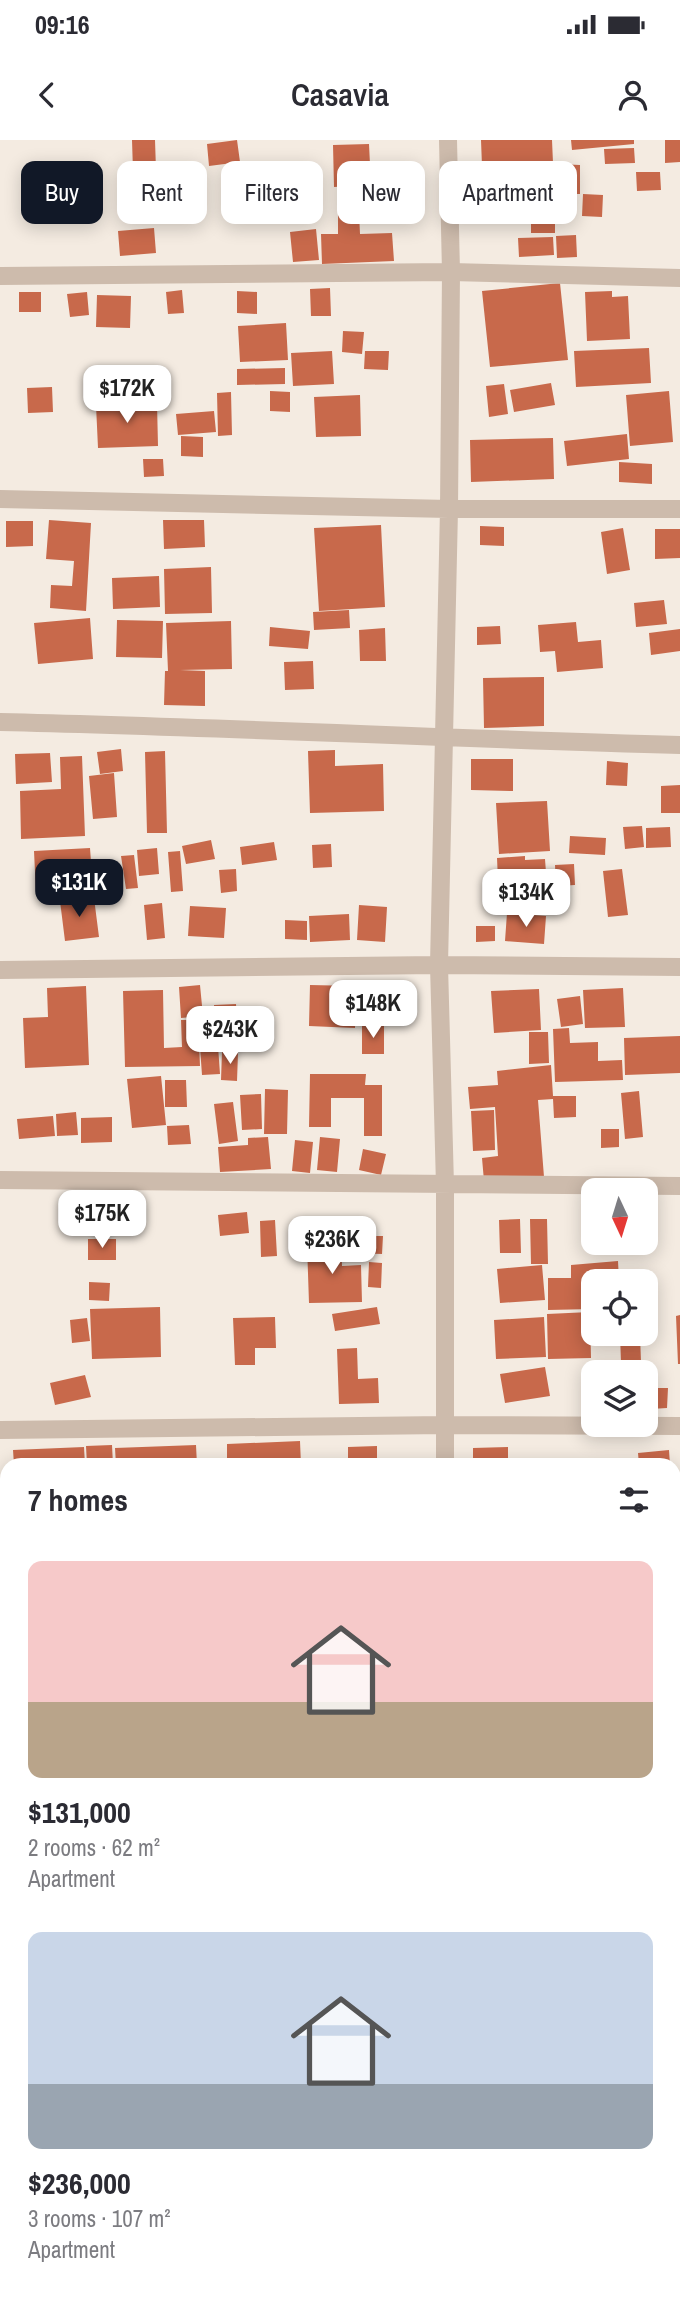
<!DOCTYPE html>
<meta charset="utf-8">
<style>
:root{--surface:#fff;--page:#f2f2f3;--text:#2b2b33;--muted:#7c7c81;--accent:#111827}
body{margin:0;font-family:"Archivo Narrow",sans-serif;background:var(--page);color:var(--text);height:100vh;display:flex;flex-direction:column;font-size:26px;white-space:nowrap}
*{box-sizing:border-box;margin:0}
p{font-size:23px;color:var(--muted)}
.icon{flex:none;width:38px;height:38px;fill:none;stroke:currentColor;stroke-width:2;stroke-linecap:round;stroke-linejoin:round}
.map{position:relative;flex:1;overflow:hidden}
.drawer{position:absolute;left:0px;top:1318px;width:681px;height:842px;display:flex;flex-direction:column;background:var(--surface);border-radius:21px 21px 0 0;box-shadow:0 4px 18px #0003}
.drawer>*{flex:none}
.hud{position:absolute;left:21px;top:21px;width:639px;height:63px;display:flex;gap:14px}
.needle{width:46px;rotate:176deg}
.controls{position:absolute;left:581px;top:1038px;display:grid;gap:14px}
.controls a{display:grid;place-items:center;width:77px;height:77px;border-radius:14px;background:var(--surface);box-shadow:0 4px 18px #0003;font-size:35px}
.price{position:absolute;translate:-50% -60px;padding:0 16px;border-radius:14px;background:#fff;color:#222;font-size:23px;line-height:46px;filter:drop-shadow(0 2px 4px #0008)}
.price::after{content:'';position:absolute;left:50%;top:42px;width:21px;height:16px;margin-left:-10px;background:inherit;clip-path:polygon(0 0,100% 0,50% 100%)}
.price.on{background:var(--accent);color:#fff}
ul{padding:0;list-style:none}
li{display:grid;align-content:center;gap:14px;height:371px;padding:0 28px}
li span{display:grid;place-items:center;height:217px;border-radius:14px;color:#555}
li>.icon{margin-inline-start:auto}
span .icon{width:126px;height:126px;fill:#fffc;stroke-width:1}
li b{font-size:30px}
h2{display:flex;justify-content:space-between;align-items:center;height:84px;padding:0 28px;font-size:30px}
.tag{padding:0 24px;border-radius:14px;background:var(--surface);box-shadow:0 4px 18px #0003;font-size:24px;line-height:63px}
.tag.on{background:var(--accent);color:#fff}
.status{display:flex;justify-content:space-between;align-items:center;height:49px;padding:0 35px;background:var(--surface);direction:ltr}
.status svg{height:19px;fill:currentColor}
header{display:flex;justify-content:space-between;align-items:center;height:91px;padding:0 28px;background:var(--surface);font-size:32px;font-weight:600}
.map>svg:first-child{display:block}
.building{fill:#c8694b}
.lines{fill:none;stroke-linecap:round;stroke-linejoin:round}
.street{stroke:#cdbbac;stroke-width:18}
</style>
<div class="status"><b>09:16</b><svg viewBox="0 0 49 12"><path d="M0 12V9h3v3zM5 12V6h3v6zM10 12V3h3v9zM15 12V0h3v12zM26 1h20v11H26zM47 4h2v5h-2z"/></svg></div>
<header><svg class="icon" aria-label="back" viewBox="0 0 24 24"><path d="M15 5l-7 7 7 7"/></svg>Casavia<svg class="icon" aria-label="person" viewBox="0 0 24 24"><circle cx="12" cy="8" r="4"/><path d="M4 21q1-7 8-7t8 7"/></svg></header>
<div class="map">
<svg width="680" height="2159" viewBox="0 0 680 2159">
<rect width="100%" height="100%" fill="#f4ebe1"/>
<path class="building" d="M132,0H155L156,30L133,31Z
M237,0L240,22L209,26L207,4Z
M481,0H552L553,23L482,26Z
M571,0H634V4L572,10Z
M665,0H680V22L665,23Z
M369,4L371,45L334,47L333,5Z
M634,8L635,23L605,24L604,9Z
M558,24L580,25V54H558Z
M555,30V93H531V56H503V31Z
M636,32H660L661,50L637,51Z
M583,54L603,55L602,77L582,76Z
M359,72L360,94L392,93L394,121L322,124L321,94H338V73Z
M154,88L156,113L120,116L118,91Z
M316,89L319,120L293,122L290,92Z
M576,95L577,117L557,118L556,96Z
M553,97L554,115L519,117L518,98Z
M560,143L568,220L490,227L482,151Z
M330,148L331,176H311L310,149Z
M182,150L184,173L168,174L166,152Z
M237,151L257,152V174L237,173Z
M612,151V157L628,156L630,199L587,201L585,152Z
M19,152H41V172H19Z
M87,152L89,175L70,177L67,154Z
M97,155L131,156L130,188L96,187Z
M286,183L288,220L240,222L238,186Z
M343,191L364,192L362,214L342,212Z
M649,208L651,243L576,247L574,211Z
M332,211L334,244L293,246L291,213Z
M365,211H389L388,230L364,229Z
M285,228V244L237,245V229Z
M551,243L555,265L514,272L510,250Z
M504,244L508,274L489,277L486,246Z
M52,247L53,272L28,273L27,248Z
M270,251L290,252V272L270,271Z
M669,251L673,302L630,306L626,255Z
M231,252L232,295L218,296L217,253Z
M360,255L361,296L316,297L314,257Z
M157,263L158,306L98,308L96,265Z
M214,271L216,292L178,295L176,274Z
M627,294L629,319L567,326L564,301Z
M181,296L203,297V317L181,316Z
M553,298L554,339L471,342L470,300Z
M143,319H163L164,336L144,337Z
M619,322L652,324V344L619,342Z
M49,380L91,383L86,471L50,468L51,445L72,446L74,421L46,419Z
M163,380H204L205,407L164,409Z
M6,381H33V406L6,407Z
M381,385L385,467L319,471L314,388Z
M480,386L504,387V406L480,405Z
M623,388L630,430L607,434L601,392Z
M655,389H680V418L655,419Z
M211,427L212,473L165,474L164,429Z
M159,436L160,467L113,469L112,438Z
M664,460L667,484L636,487L634,463Z
M349,470L350,488L314,490L313,472Z
M90,478L93,519L38,524L34,483Z
M117,480L163,481L162,518L116,517Z
M231,481L232,529L180,530L205,531V566L164,565L165,531H168L166,483Z
M576,482L578,502L601,500L603,528L557,532L555,511L540,512L538,485Z
M500,486L501,504L477,505V487Z
M270,487L310,491L308,509L269,506Z
M385,488L386,521H360L359,490Z
M680,489V511L651,515L649,493Z
M313,521L314,549L285,550L284,522Z
M544,537V586L484,588L483,538Z
M121,609L123,631L100,634L97,612Z
M335,610V626L383,624L384,671L310,673L308,611Z
M165,611L167,693H147L145,612Z
M50,613L52,642L16,644L15,614Z
M82,616L85,696L21,699L20,651L61,649L60,617Z
M471,619H513V651L471,650Z
M607,621L628,623L627,646L606,645Z
M114,633L117,677L93,679L89,636Z
M680,645V673H661V646Z
M547,661L550,711L499,714L496,663Z
M642,686L644,707L625,709L623,687Z
M670,687L671,707L646,708V688Z
M570,696L606,698L605,715L569,713Z
M211,700L215,719L186,724L182,706Z
M274,702L277,720L242,725L240,707Z
M331,704L332,727L313,728L312,705Z
M90,708L93,750L36,753L34,711Z
M157,708L159,734L139,736L137,710Z
M180,711L183,751L171,752L168,712Z
M134,715L138,748L126,749L121,716Z
M525,716V720L545,719L548,760L499,763L497,718Z
M574,724L575,745L556,746L555,725Z
M236,729L237,751L221,753L219,730Z
M622,729L628,775L608,777L603,731Z
M94,758L99,797L65,801L60,761Z
M162,763L165,798L147,800L144,765Z
M359,765L387,767L385,802L357,800Z
M190,766L226,768L224,798L188,796Z
M507,773L546,776L544,804L505,801Z
M349,774L350,800L310,802L309,776Z
M285,780L307,781V800L285,799Z
M476,786H495V801L476,802Z
M200,845L203,876L181,878L179,847Z
M310,845L356,846L355,888L309,886Z
M86,846L89,925L25,928L23,878L48,877L47,848Z
M623,848L625,887L585,888L583,850Z
M539,849L541,890L494,893L491,851Z
M163,850L164,908L182,907L181,880H198L200,926L125,927L123,851Z
M580,856L583,884L561,887L557,859Z
M236,864L238,901L216,902L214,865Z
M362,885H384V914H362Z
M569,888L570,903L598,902V921L622,920L623,940L555,942L553,889Z
M529,892H548L549,923L529,924Z
M680,896V933L625,935L624,898Z
M218,906L220,934L202,935L200,907Z
M222,912L238,913L237,941L221,940Z
M551,925L553,956H576V977L554,978L553,959L538,960L544,1037L484,1041L482,1018L498,1016L495,967L470,969L468,947L498,945L497,931Z
M310,934H366L365,945H382V996H364V958H331V987H309Z
M161,936L166,985L132,988L127,939Z
M165,940H186L187,967H165Z
M265,949L288,950L287,994H264Z
M639,951L643,997L625,999L621,953Z
M261,954L262,989L242,990L240,955Z
M233,962L238,1001L219,1004L214,964Z
M494,970L495,1010L473,1011L471,971Z
M76,972L78,995L57,996L56,974Z
M53,976L55,996L19,999L17,979Z
M112,977V1002L81,1003V978Z
M189,985L191,1004L168,1005L167,986Z
M601,989H619V1007L601,1008Z
M268,997L271,1029L220,1032L218,1007L248,1005V998Z
M320,997L340,999L337,1032L317,1030Z
M295,1000L313,1002L310,1033L292,1031Z
M363,1009L386,1014L381,1035L359,1030Z
M247,1072L249,1093L220,1096L218,1075Z
M345,1078L346,1095H325V1079Z
M520,1079L521,1113H500L499,1080Z
M530,1079H547L548,1124H531Z
M275,1080L277,1116L261,1117L260,1081Z
M353,1096H383L382,1114L353,1113Z
M88,1099H116V1120H88Z
M341,1103L342,1126L361,1125L362,1162L309,1163L307,1104Z
M618,1121L619,1141H593V1169L548,1170V1138H571V1125Z
M369,1122L382,1123L381,1148L368,1147Z
M542,1125L545,1160L500,1163L497,1129Z
M652,1139L653,1186H646V1140Z
M89,1142L110,1143L109,1161L89,1160Z
M160,1167L161,1217L92,1219L90,1169Z
M377,1167L380,1184L335,1191L332,1174Z
M590,1172L591,1218L548,1219L547,1174Z
M680,1175V1224H678L676,1176Z
M275,1177L276,1208H255V1225H235L233,1178Z
M544,1177L546,1217L496,1219L494,1180Z
M87,1178L90,1201L72,1203L70,1180Z
M620,1194H640L641,1222L621,1223Z
M357,1208L358,1239L378,1238L379,1263L339,1264L337,1209Z
M545,1227L550,1256L505,1263L500,1234Z
M85,1235L91,1257L55,1265L50,1243Z
M651,1248H668L667,1268L651,1269Z
M300,1301L301,1325H227V1304Z
M112,1305L113,1325H87L86,1306Z
M196,1305L197,1325H116L115,1308Z
M377,1306V1324L348,1325V1307Z
M84,1307L85,1325H14L13,1310Z
M508,1307V1325H473V1308Z
M669,1310L670,1325H639L638,1313Z
M674,1379H680V1401H674Z
M680,1644V1683H674V1645Z
M674,1695H680V1725L674,1726Z
M7,1768V1788L0,1789V1769Z
M674,1778H680V1859H674Z
M674,1967H680V1991H674Z
M674,2020H680V2050H674Z
M674,2109H680V2143H674Z
M59,2152H80V2159H58Z
M597,2152H624V2159H597Z
M199,2155L200,2159H147V2157Z"/>
<g class="lines">
<path class="street" d="M0,136L451,132L680,138
M0,359L449,369H680
M0,582C227,587 453,599 680,605
M0,830L439,825L680,827
M0,1040L680,1046
M0,1290L445,1285L680,1286
M445,1325V1045L439,825L449,369L451,132L448,0
M0,1458H7
M674,1458H680
M0,1724L7,1725
M674,1737H680
M0,2056H7
M674,2068H680
M442,2159V2152"/>
</g>
</svg>
<div class="controls">
<a><svg class="needle" viewBox="-14 -14 28 28"><path d="M0-13l5 13h-10z" fill="#e53935"/><path d="M0 13l5-13h-10z" fill="#7c7c81"/></svg></a>
<a><svg class="icon" aria-label="locate" viewBox="0 0 24 24"><circle cx="12" cy="12" r="6"/><path d="M12 2v4M12 18v4M2 12h4M18 12h4"/></svg></a>
<a><svg class="icon" aria-label="layers" viewBox="0 0 24 24"><path d="M12 4l9 5-9 5-9-5zM3 14l9 5 9-5"/></svg></a>
</div>
<b class="price" style="left:127px;top:285px">$172K</b>
<b class="price on" style="left:79px;top:779px">$131K</b>
<b class="price" style="left:526px;top:789px">$134K</b>
<b class="price" style="left:373px;top:900px">$148K</b>
<b class="price" style="left:230px;top:926px">$243K</b>
<b class="price" style="left:102px;top:1110px">$175K</b>
<b class="price" style="left:332px;top:1136px">$236K</b>
<div class="hud">
<a class="tag on">Buy</a>
<a class="tag">Rent</a>
<a class="tag">Filters</a>
<a class="tag">New</a>
<a class="tag">Apartment</a>
</div>
<section class="drawer">
<h2>7 homes<svg class="icon" aria-label="filters" viewBox="0 0 24 24"><path d="M4 7h16M4 17h16"/><circle cx="9" cy="7" r="2"/><circle cx="15" cy="17" r="2"/></svg></h2>
<ul>
<li><span style="background:linear-gradient(#f6c9c9 65%,#b9a48a 0)"><svg class="icon" aria-label="home" viewBox="0 0 24 24"><path d="M3 11l9-7 9 7M6 9v11h12V9"/></svg></span><div><b>$131,000</b><p>2 rooms · 62 m²</p><p>Apartment</p></div></li>
<li><span style="background:linear-gradient(#c9d6e8 70%,#9aa5b1 0)"><svg class="icon" aria-label="home" viewBox="0 0 24 24"><path d="M3 11l9-7 9 7M6 9v11h12V9"/></svg></span><div><b>$236,000</b><p>3 rooms · 107 m²</p><p>Apartment</p></div></li>
</ul>
</section>
</div>
